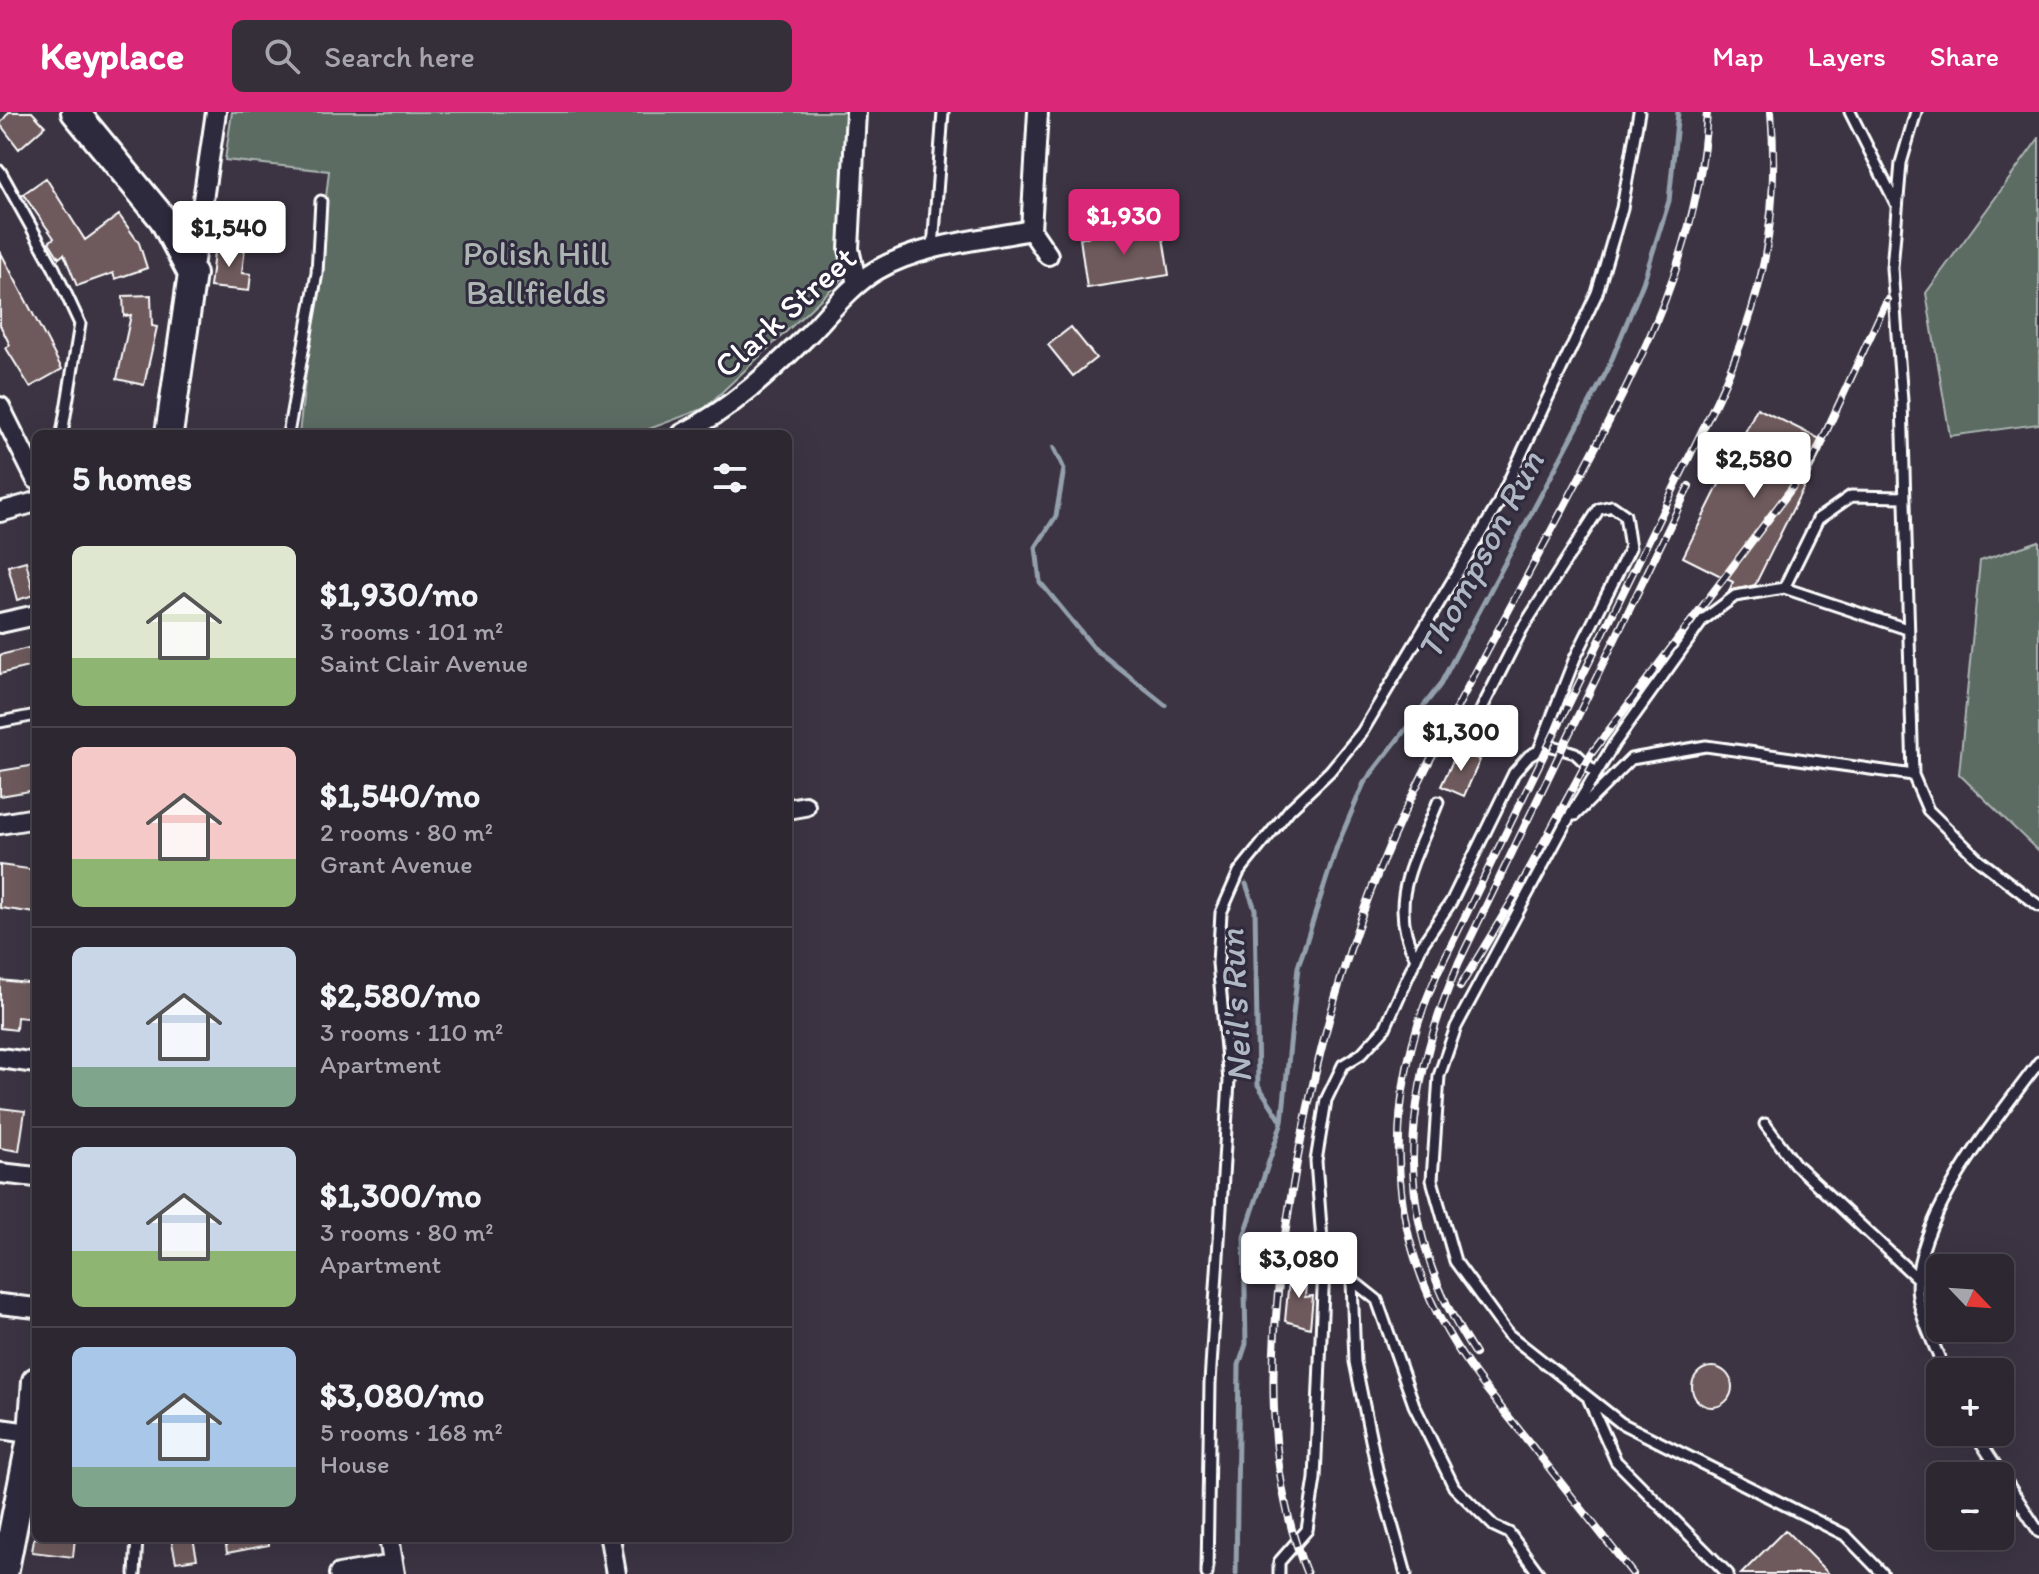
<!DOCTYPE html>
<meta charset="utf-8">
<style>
:root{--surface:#2d2732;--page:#352f3a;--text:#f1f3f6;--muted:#a7a5ac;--line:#48444d;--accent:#db2777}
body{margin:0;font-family:Itim,sans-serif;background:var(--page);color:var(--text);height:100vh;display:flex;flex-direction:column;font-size:30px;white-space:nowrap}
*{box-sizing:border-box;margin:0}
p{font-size:26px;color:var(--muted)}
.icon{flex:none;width:44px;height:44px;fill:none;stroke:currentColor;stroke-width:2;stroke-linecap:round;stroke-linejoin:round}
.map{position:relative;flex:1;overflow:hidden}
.details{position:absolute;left:32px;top:318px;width:760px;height:1112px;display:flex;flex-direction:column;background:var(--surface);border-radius:12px;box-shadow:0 8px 32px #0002,0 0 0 2px var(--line)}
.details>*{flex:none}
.needle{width:52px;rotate:115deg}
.tools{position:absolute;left:1926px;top:1142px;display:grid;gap:16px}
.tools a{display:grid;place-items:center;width:88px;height:88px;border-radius:12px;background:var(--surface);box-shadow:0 8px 32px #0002,0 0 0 2px var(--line);font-size:40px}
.price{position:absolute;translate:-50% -68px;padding:0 18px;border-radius:8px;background:#fff;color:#222;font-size:26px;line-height:52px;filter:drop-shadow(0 2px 4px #0008)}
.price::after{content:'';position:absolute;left:50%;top:48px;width:24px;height:18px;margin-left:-12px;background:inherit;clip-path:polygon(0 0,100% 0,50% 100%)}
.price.selected{background:var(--accent);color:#fff}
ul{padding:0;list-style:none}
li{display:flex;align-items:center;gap:24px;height:200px;padding:0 40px}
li+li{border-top:2px solid var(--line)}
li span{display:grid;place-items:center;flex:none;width:224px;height:160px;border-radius:12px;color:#555}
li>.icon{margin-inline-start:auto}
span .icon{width:96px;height:96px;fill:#fffc;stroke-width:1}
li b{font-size:34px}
h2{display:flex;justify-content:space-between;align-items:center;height:96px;padding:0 40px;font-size:34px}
header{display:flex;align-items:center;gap:48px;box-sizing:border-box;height:112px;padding:0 40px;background:var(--accent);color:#fff}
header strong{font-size:38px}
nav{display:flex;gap:44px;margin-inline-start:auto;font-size:28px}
.search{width:560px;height:72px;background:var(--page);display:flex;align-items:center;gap:20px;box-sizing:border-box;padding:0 28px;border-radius:12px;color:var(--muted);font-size:30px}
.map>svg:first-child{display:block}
.green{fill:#5b6c64;stroke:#adb6b2;stroke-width:2}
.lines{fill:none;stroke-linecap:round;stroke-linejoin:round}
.stream{stroke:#94a0ad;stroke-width:5}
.building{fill:#6e5a5c;stroke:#fff;stroke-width:2}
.lane-casing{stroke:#fff;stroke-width:15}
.street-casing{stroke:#fff;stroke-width:24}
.secondary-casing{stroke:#fff;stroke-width:32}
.lane{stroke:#2f2a3d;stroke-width:9}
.street{stroke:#2f2a3d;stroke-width:18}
.secondary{stroke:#2f2a3d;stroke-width:26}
.rail-casing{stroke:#fff;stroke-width:8}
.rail{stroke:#2f2a3d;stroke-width:5;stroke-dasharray:15;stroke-linecap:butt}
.labels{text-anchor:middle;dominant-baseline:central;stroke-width:6;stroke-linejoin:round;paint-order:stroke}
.park-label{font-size:34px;fill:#adb6b2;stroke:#2f2a3d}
.street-label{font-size:34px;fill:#fff;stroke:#2f2a3d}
.water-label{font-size:36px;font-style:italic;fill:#aeb7c2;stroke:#2f2a3d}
</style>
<header>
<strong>Keyplace</strong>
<div class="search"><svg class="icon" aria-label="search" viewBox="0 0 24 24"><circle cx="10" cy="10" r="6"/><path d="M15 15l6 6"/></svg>Search here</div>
<nav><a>Map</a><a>Layers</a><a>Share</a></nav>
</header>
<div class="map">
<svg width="2039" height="1462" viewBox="0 0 2039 1462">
<rect width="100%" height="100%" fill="#3c3443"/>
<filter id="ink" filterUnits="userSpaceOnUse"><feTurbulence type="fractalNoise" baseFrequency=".0125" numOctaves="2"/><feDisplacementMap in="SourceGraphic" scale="16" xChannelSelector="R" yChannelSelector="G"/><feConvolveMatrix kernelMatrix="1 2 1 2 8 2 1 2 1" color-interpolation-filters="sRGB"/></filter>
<g filter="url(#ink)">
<path class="green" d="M232,0H847L842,167L705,296L636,322H415L414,319L299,322L329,59L225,48Z
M2039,26V312L1950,324L1926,181Z
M2039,429V740L1959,662L1980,449Z"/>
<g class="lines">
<path class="stream" d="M1054,336L1064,357L1056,404L1036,435L1040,470L1095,537L1165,593
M1246,772L1255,797L1258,973L1280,1007
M1236,1462L1239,1253L1246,1232L1244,1125L1282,1010L1298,855L1337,734L1364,671L1440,573L1607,259L1643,171L1669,89L1678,0"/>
</g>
<path class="building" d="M9,0H32L45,14L19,37L0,12Z
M46,66L85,128L119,103L139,131L147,156L115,167L113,161L77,174L64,142L59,146L49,130L54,126L23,82Z
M1161,113L1169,163L1087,176L1080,126Z
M215,132L245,135L242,161L251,162L249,179L210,175Z
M0,139L62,257L30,275L6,236L10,233L0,213Z
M151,183L152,214L157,215L144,273L117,267L131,203L124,204L123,184Z
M1071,215L1096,246L1073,264L1048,233Z
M1757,296L1826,330L1755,473L1729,479L1733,470L1683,445Z
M26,449L34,483L17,488L8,454Z
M36,534V553L0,562V543Z
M1458,638L1480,648L1464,684L1441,674Z
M36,653V678L0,684V659Z
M0,753L36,758V801L0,796Z
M0,868L36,872V907L17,905L16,918L0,916Z
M0,996L25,999L19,1039L0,1036Z
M1290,1157L1307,1159L1305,1185L1313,1184L1310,1216L1285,1209Z
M1692 1275a20 20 0 1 1 40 0a20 20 0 1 1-40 0Z
M1785,1418L1829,1462H1741Z
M34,1426H75L73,1445L32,1440Z
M171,1426H193L197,1447L176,1450Z
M225,1426H269V1433L227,1441Z"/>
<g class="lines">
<defs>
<path id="lane" d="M1850,0L1897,94
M1916,0L1901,51L1892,156L1902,289L1913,663L1928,698L1978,747L2039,794
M0,59L54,156L80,212L62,322
M933,136L943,0
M288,322L317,161L321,89
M1784,476L1818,407L1851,384L1904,385
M0,610L36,603
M1472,616L1522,517L1599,397L1612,394L1625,403L1630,436L1575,546L1539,638
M1575,703L1631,647L1706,634L1913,663
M1416,847C1385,788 1416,747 1438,690
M1765,1012L1795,1052L1919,1168
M1324,1155L1338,1157L1377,1188L1414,1293L1454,1375L1494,1414L1509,1421L1539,1462
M1352,1169L1355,1250L1378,1362L1406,1462
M1945,1260C1936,1236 1922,1210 1918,1185C1907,1115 1999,1004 2039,950
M1589,1288L1616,1349L1728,1462
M1974,1320L2039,1420
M135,1462L137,1426
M1207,1462L1210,1271L1229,969L1218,851L1221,801L1239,760L1290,697L1330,659L1362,620L1497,394L1597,181L1622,96L1639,0
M1279,1462V1450L1307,1418L1315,1367L1324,1155L1316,1049L1326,988L1343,953L1361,942L1385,916L1422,833L1451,790L1514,661L1529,644L1549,633L1575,641L1596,661
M1883,1462L1845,1423L1621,1311L1508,1222L1455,1149L1432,1068L1439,964L1456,915L1564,714L1614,632L1703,508L1735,484L1784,476L1907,517"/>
<path id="street" d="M856,0L849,137L857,172
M1038,0L1031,118L1048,143
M192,162L216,0
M0,295L36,367
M682,322C731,297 772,259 811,220C832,198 851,173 877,158C922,132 982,128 1031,118
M0,400L36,390
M0,511L36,503
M788,697L805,694
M0,712L36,706
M0,946L36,951
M0,1061L36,1065
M0,1192L36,1196
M0,1317L36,1322
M389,1426L395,1462
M610,1426L616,1462
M339,1462L393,1453"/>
<path id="secondary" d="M75,0L163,107L192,162L169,322
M4,1462L32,1321L36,1269"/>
</defs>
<use href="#lane" class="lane-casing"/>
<use href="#street" class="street-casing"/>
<use href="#secondary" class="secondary-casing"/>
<use href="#lane" class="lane"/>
<use href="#street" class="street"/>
<use href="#secondary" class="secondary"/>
<defs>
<path id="rail" d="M1460,875L1516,782L1591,642L1813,348L1887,188
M1475,1242C1389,1112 1401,986 1459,850L1689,374
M1307,1462C1264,1356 1269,1234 1285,1123C1308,967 1346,817 1416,676C1467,573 1523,473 1576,372C1641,249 1699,142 1707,0
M1633,1462C1597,1416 1560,1370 1524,1324C1497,1290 1469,1258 1448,1221C1383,1110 1386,979 1436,864L1717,288C1762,191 1780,108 1771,0"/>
</defs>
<use href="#rail" class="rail-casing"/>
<use href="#rail" class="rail"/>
</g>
</g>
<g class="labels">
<g class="park-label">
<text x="536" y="141">Polish Hill<tspan x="536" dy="39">Ballfields</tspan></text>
</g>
<g class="street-label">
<text transform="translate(785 200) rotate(-42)">Clark Street</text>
</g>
<g class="water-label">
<text transform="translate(1480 443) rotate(-62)">Thompson Run</text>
<text transform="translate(1235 894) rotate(-93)">Neil's Run</text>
</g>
</g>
</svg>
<div class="tools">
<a><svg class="needle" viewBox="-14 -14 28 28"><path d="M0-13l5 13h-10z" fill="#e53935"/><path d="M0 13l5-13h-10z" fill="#a7a5ac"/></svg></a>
<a>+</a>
<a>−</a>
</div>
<b class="price selected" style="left:1124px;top:145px">$1,930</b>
<b class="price" style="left:229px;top:157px">$1,540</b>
<b class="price" style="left:1754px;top:388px">$2,580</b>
<b class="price" style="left:1461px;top:661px">$1,300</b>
<b class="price" style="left:1299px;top:1188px">$3,080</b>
<section class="details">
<h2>5 homes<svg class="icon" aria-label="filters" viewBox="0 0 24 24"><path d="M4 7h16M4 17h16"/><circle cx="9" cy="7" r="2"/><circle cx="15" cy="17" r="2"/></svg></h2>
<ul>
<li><span style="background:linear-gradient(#dfe7d0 70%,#8fb573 0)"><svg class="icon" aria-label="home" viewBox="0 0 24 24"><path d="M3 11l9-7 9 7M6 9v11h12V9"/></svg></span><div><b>$1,930/mo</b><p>3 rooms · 101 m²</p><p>Saint Clair Avenue</p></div></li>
<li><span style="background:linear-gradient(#f6c9c9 70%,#8fb573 0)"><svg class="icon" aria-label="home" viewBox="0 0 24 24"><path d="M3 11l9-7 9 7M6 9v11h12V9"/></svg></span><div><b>$1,540/mo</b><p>2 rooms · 80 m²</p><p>Grant Avenue</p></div></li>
<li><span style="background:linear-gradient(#c9d6e8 75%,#7fa58c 0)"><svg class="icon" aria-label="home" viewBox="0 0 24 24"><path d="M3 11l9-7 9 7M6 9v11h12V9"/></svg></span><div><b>$2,580/mo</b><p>3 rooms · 110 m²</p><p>Apartment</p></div></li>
<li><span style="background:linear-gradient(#c9d6e8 65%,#8fb573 0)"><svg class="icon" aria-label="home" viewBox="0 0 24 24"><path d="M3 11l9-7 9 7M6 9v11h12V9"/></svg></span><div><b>$1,300/mo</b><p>3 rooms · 80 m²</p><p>Apartment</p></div></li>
<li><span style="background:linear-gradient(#a9c7e8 75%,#7fa58c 0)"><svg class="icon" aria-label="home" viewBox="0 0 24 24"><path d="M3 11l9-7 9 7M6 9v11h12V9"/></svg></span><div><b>$3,080/mo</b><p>5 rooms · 168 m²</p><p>House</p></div></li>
</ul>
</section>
</div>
